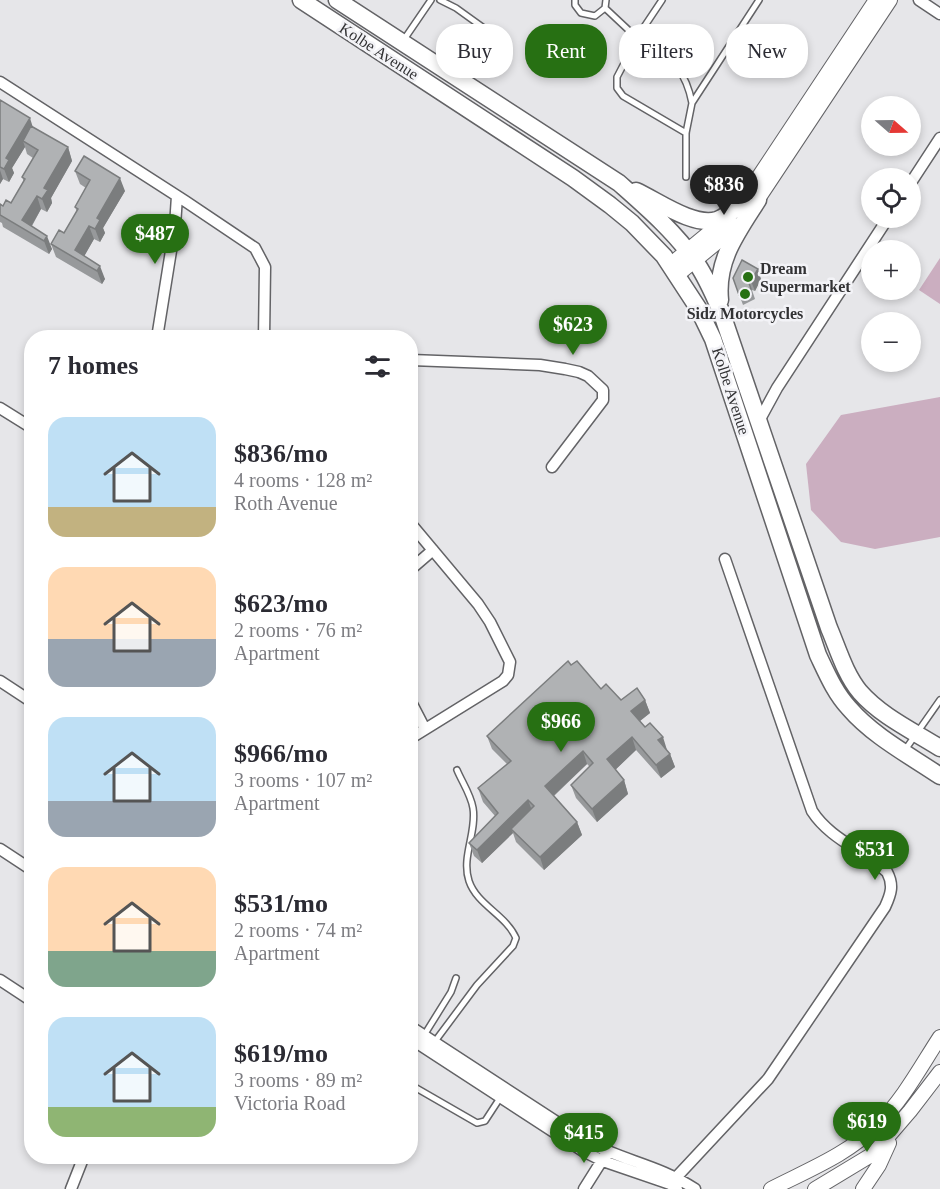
<!DOCTYPE html>
<meta charset="utf-8">
<style>
:root{--surface:#fff;--page:#f2f2f3;--text:#2b2b33;--muted:#7c7c81;--accent:#277013}
body{margin:0;font-family:Georgia,serif;background:var(--page);color:var(--text);height:100vh;display:flex;flex-direction:column;font-size:22px;white-space:nowrap}
*{box-sizing:border-box;margin:0}
p{font-size:20px;color:var(--muted)}
.icon{flex:none;width:33px;height:33px;fill:none;stroke:currentColor;stroke-width:2;stroke-linecap:round;stroke-linejoin:round}
.map{position:relative;flex:1;overflow:hidden}
.drawer{position:absolute;left:24px;top:330px;width:394px;height:834px;display:flex;flex-direction:column;background:var(--surface);border-radius:24px;box-shadow:0 3px 9px #0003}
.drawer>*{flex:none}
.top-card{position:absolute;left:436px;top:24px;width:412px;height:54px;display:flex;gap:12px}
.needle{width:39px;rotate:110deg}
.tools{position:absolute;left:861px;top:96px;display:grid;gap:12px}
.tools a{display:grid;place-items:center;width:60px;height:60px;border-radius:50%;background:var(--surface);box-shadow:0 3px 9px #0003;font-size:30px}
.price{position:absolute;translate:-50% -51px;padding:0 14px;border-radius:21px;background:var(--accent);color:#fff;font-size:20px;line-height:39px;filter:drop-shadow(0 2px 3px #0008)}
.price::after{content:'';position:absolute;left:50%;top:36px;width:18px;height:14px;margin-left:-9px;background:inherit;clip-path:polygon(0 0,100% 0,50% 100%)}
.price.selected{background:#222;color:#fff}
ul{padding:0;list-style:none}
li{display:flex;align-items:center;gap:18px;height:150px;padding:0 24px}
li span{display:grid;place-items:center;flex:none;width:168px;height:120px;border-radius:18px;color:#555}
li>.icon{margin-inline-start:auto}
span .icon{width:72px;height:72px;fill:#fffc;stroke-width:1}
li b{font-size:26px}
h2{display:flex;justify-content:space-between;align-items:center;height:72px;padding:0 24px;font-size:26px}
.pill{padding:0 21px;border-radius:24px;background:var(--surface);box-shadow:0 3px 9px #0003;font-size:21px;line-height:54px}
.pill.selected{background:var(--accent);color:#fff}
.map>svg:first-child{display:block}
.green{fill:#cbaec0}
.lines{fill:none;stroke-linecap:round;stroke-linejoin:round}
.lane-casing{stroke:#636366;stroke-width:8}
.street-casing{stroke:#636366;stroke-width:13}
.secondary-casing{stroke:#636366;stroke-width:16}
.primary-casing{stroke:#636366;stroke-width:19}
.lane{stroke:#fff;stroke-width:5}
.street{stroke:#fff;stroke-width:10}
.secondary{stroke:#fff;stroke-width:14}
.primary{stroke:#fff;stroke-width:16}
.wall{fill:#97999b}
.shaded-wall{fill:#7b7d7e}
.building{fill:#b0b2b4;stroke:#7b7d7e;stroke-width:1.5}
.poi-dot{fill:#277013;stroke:#f3f3f7;stroke-width:2}
.labels{text-anchor:middle;dominant-baseline:central;stroke-width:5;stroke-linejoin:round;paint-order:stroke}
.street-label{font-size:16px;fill:#323234;stroke:#f3f3f7}
.poi-label{font-size:16px;font-weight:bold;fill:#323234;stroke:#f3f3f7;text-anchor:start}
</style>
<div class="map">
<svg width="940" height="1189" viewBox="0 0 940 1189">
<rect width="100%" height="100%" fill="#e6e6e9"/>
<path class="green" d="M940,258V304L919,290Z
M940,397V537L875,549L841,542L811,510L806,464L841,415Z"/>
<g class="lines">
<defs>
<path id="lane" d="M440,0L456,8L506,44
M575,0V5L581,13L595,16L605,8L606,0
M662,0L640,33L617,77V88L623,96L686,133
M605,8L637,38
M640,33C667,56 685,66 692,103
M403,41L431,0
M686,177V133L692,103L759,0
M905,750L940,700
M423,1037L451,992L456,978
M433,1044L477,985L513,946L516,938C506,915 477,905 469,881C461,857 477,832 473,808C471,795 462,782 457,770
M411,1085L477,1123L485,1121L500,1098"/>
<path id="street" d="M919,0L940,14
M0,82L185,201L255,248L265,267L264,338
M910,184L940,138
M157,338L175,226L177,196
M411,360L540,365L565,369L579,372L588,376L603,390V400L552,467
M0,408L32,428
M759,421L777,388L888,218
M411,524L478,604L490,622L510,662L508,675L503,681L411,738
M411,569L433,550
M0,681L32,702
M411,702L425,729
M0,849L32,870
M0,980L32,1001
M411,1027L586,1141C623,1161 659,1165 695,1189
M411,1039L583,1151L603,1161L670,1184L677,1189
M670,1184L768,1079L885,907C891,894 894,885 887,872C863,850 830,839 812,811L725,559
M71,1189L84,1156
M584,1189L606,1154"/>
<path id="secondary" d="M752,208L890,0
M670,265L726,219L748,193L876,0
M677,275L738,225
M771,1189C808,1170 849,1154 878,1124C903,1100 921,1066 940,1037
M815,1189L873,1154L910,1111L940,1072
M863,1189L879,1165L889,1143"/>
<path id="primary" d="M301,0L573,178L610,205L632,223L664,256L698,308L713,339L818,655C827,674 835,693 849,708C873,736 909,755 940,776
M337,0L619,183C646,207 674,231 695,261C706,276 713,294 721,311L829,628C838,649 845,674 860,692C881,716 913,731 940,748
M636,191C658,201 693,227 717,220C723,218 729,213 734,210
M720,300C716,260 737,233 758,200"/>
</defs>
<use href="#lane" class="lane-casing"/>
<use href="#street" class="street-casing"/>
<use href="#secondary" class="secondary-casing"/>
<use href="#primary" class="primary-casing"/>
<use href="#lane" class="lane"/>
<use href="#street" class="street"/>
<use href="#secondary" class="secondary"/>
<use href="#primary" class="primary"/>
</g>
<path class="wall" d="M0,100L33,127L68,147L72,161L51,198L52,203L47,212L41,209L32,226L52,249L49,254L3,227L2,223L0,222V204L3,206L11,203L24,182L22,177L33,158L27,154L25,147L12,168L14,173L9,182L3,179L0,184Z
M75,171L125,191L103,228L105,233L100,242L94,239L84,256L105,279L102,284L56,257L51,244L64,233L77,212L75,207L86,188L80,184Z
M733,278L761,279L755,291L752,290L755,299L743,305Z
M571,665L601,689L621,700H645L650,713L640,721L670,754L675,767L661,778L636,750L615,770L624,780L628,794L597,822L576,798L571,785L590,767L587,764L554,796L577,822L582,835L544,870L516,842L513,833L482,863L474,856L469,843L495,816L483,802L478,788L507,764L492,749L487,736Z"/>
<path class="shaded-wall" d="M30,118L34,131L23,141L25,147L12,168L14,173L9,182L4,169L6,158Z
M68,147L72,161L51,198L52,203L47,212L42,199L44,188Z
M0,170L3,179L0,184Z
M120,178L125,191L103,228L105,233L100,242L95,229L97,218Z
M37,196L41,209L28,232L22,220Z
M89,226L94,239L81,262L75,250Z
M47,236L52,249L49,254L44,241Z
M100,266L105,279L102,284L97,271Z
M758,269L761,279L755,291L751,281Z
M645,700L650,713L636,724L631,711Z
M632,737L636,750L612,773L607,759Z
M663,737L667,750L658,740Z
M583,751L587,764L550,799L545,786Z
M670,754L675,767L661,778L656,765Z
M624,780L628,794L597,822L592,809Z
M528,800L533,813L511,829L513,833L482,863L477,850Z
M577,822L582,835L544,870L540,857Z"/>
<path class="building" d="M0,100L30,118L6,158L9,160L4,169L0,167Z
M31,126L68,147L44,188L48,190L42,199L37,196L22,220L47,236L44,241L0,215V204L3,206L6,200L11,203L25,179L22,177L38,150L23,141Z
M84,156L120,178L97,218L100,220L95,229L89,226L75,250L100,266L97,271L51,244L59,230L64,233L78,209L75,207L90,180L75,171Z
M742,260L758,269L751,281L748,280L751,289L739,295L733,278Z
M568,661L571,665L577,661L601,689L606,684L621,700L637,688L645,700L631,711L645,727L650,723L663,737L658,740L670,754L656,765L632,737L607,759L624,780L592,809L571,785L593,763L583,751L545,786L577,822L540,857L511,829L534,806L528,800L477,850L469,843L498,813L478,788L511,761L487,736Z"/>
<g class="poi-dot">
<circle cx="748" cy="277" r="6"/>
<circle cx="745" cy="294" r="6"/>
</g>
<g class="labels">
<g class="street-label">
<text transform="translate(379 51) rotate(33)">Kolbe Avenue</text>
<text transform="translate(731 391) rotate(72)">Kolbe Avenue</text>
</g>
<g class="poi-label">
<text x="760" y="268">Dream<tspan x="760" dy="18">Supermarket</tspan></text>
<text x="745" y="313" text-anchor="middle">Sidz Motorcycles</text>
</g>
</g>
</svg>
<div class="tools">
<a><svg class="needle" viewBox="-14 -14 28 28"><path d="M0-13l5 13h-10z" fill="#e53935"/><path d="M0 13l5-13h-10z" fill="#7c7c81"/></svg></a>
<a><svg class="icon" aria-label="locate" viewBox="0 0 24 24"><circle cx="12" cy="12" r="6"/><path d="M12 2v4M12 18v4M2 12h4M18 12h4"/></svg></a>
<a>+</a>
<a>−</a>
</div>
<b class="price selected" style="left:724px;top:216px">$836</b>
<b class="price" style="left:155px;top:265px">$487</b>
<b class="price" style="left:573px;top:356px">$623</b>
<b class="price" style="left:561px;top:753px">$966</b>
<b class="price" style="left:875px;top:881px">$531</b>
<b class="price" style="left:867px;top:1153px">$619</b>
<b class="price" style="left:584px;top:1164px">$415</b>
<div class="top-card">
<a class="pill">Buy</a>
<a class="pill selected">Rent</a>
<a class="pill">Filters</a>
<a class="pill">New</a>
</div>
<section class="drawer">
<h2>7 homes<svg class="icon" aria-label="filters" viewBox="0 0 24 24"><path d="M4 7h16M4 17h16"/><circle cx="9" cy="7" r="2"/><circle cx="15" cy="17" r="2"/></svg></h2>
<ul>
<li><span style="background:linear-gradient(#bfe0f5 75%,#c2b280 0)"><svg class="icon" aria-label="home" viewBox="0 0 24 24"><path d="M3 11l9-7 9 7M6 9v11h12V9"/></svg></span><div><b>$836/mo</b><p>4 rooms · 128 m²</p><p>Roth Avenue</p></div></li>
<li><span style="background:linear-gradient(#ffd9b3 60%,#9aa5b1 0)"><svg class="icon" aria-label="home" viewBox="0 0 24 24"><path d="M3 11l9-7 9 7M6 9v11h12V9"/></svg></span><div><b>$623/mo</b><p>2 rooms · 76 m²</p><p>Apartment</p></div></li>
<li><span style="background:linear-gradient(#bfe0f5 70%,#9aa5b1 0)"><svg class="icon" aria-label="home" viewBox="0 0 24 24"><path d="M3 11l9-7 9 7M6 9v11h12V9"/></svg></span><div><b>$966/mo</b><p>3 rooms · 107 m²</p><p>Apartment</p></div></li>
<li><span style="background:linear-gradient(#ffd9b3 70%,#7fa58c 0)"><svg class="icon" aria-label="home" viewBox="0 0 24 24"><path d="M3 11l9-7 9 7M6 9v11h12V9"/></svg></span><div><b>$531/mo</b><p>2 rooms · 74 m²</p><p>Apartment</p></div></li>
<li><span style="background:linear-gradient(#bfe0f5 75%,#8fb573 0)"><svg class="icon" aria-label="home" viewBox="0 0 24 24"><path d="M3 11l9-7 9 7M6 9v11h12V9"/></svg></span><div><b>$619/mo</b><p>3 rooms · 89 m²</p><p>Victoria Road</p></div></li>
</ul>
</section>
</div>
